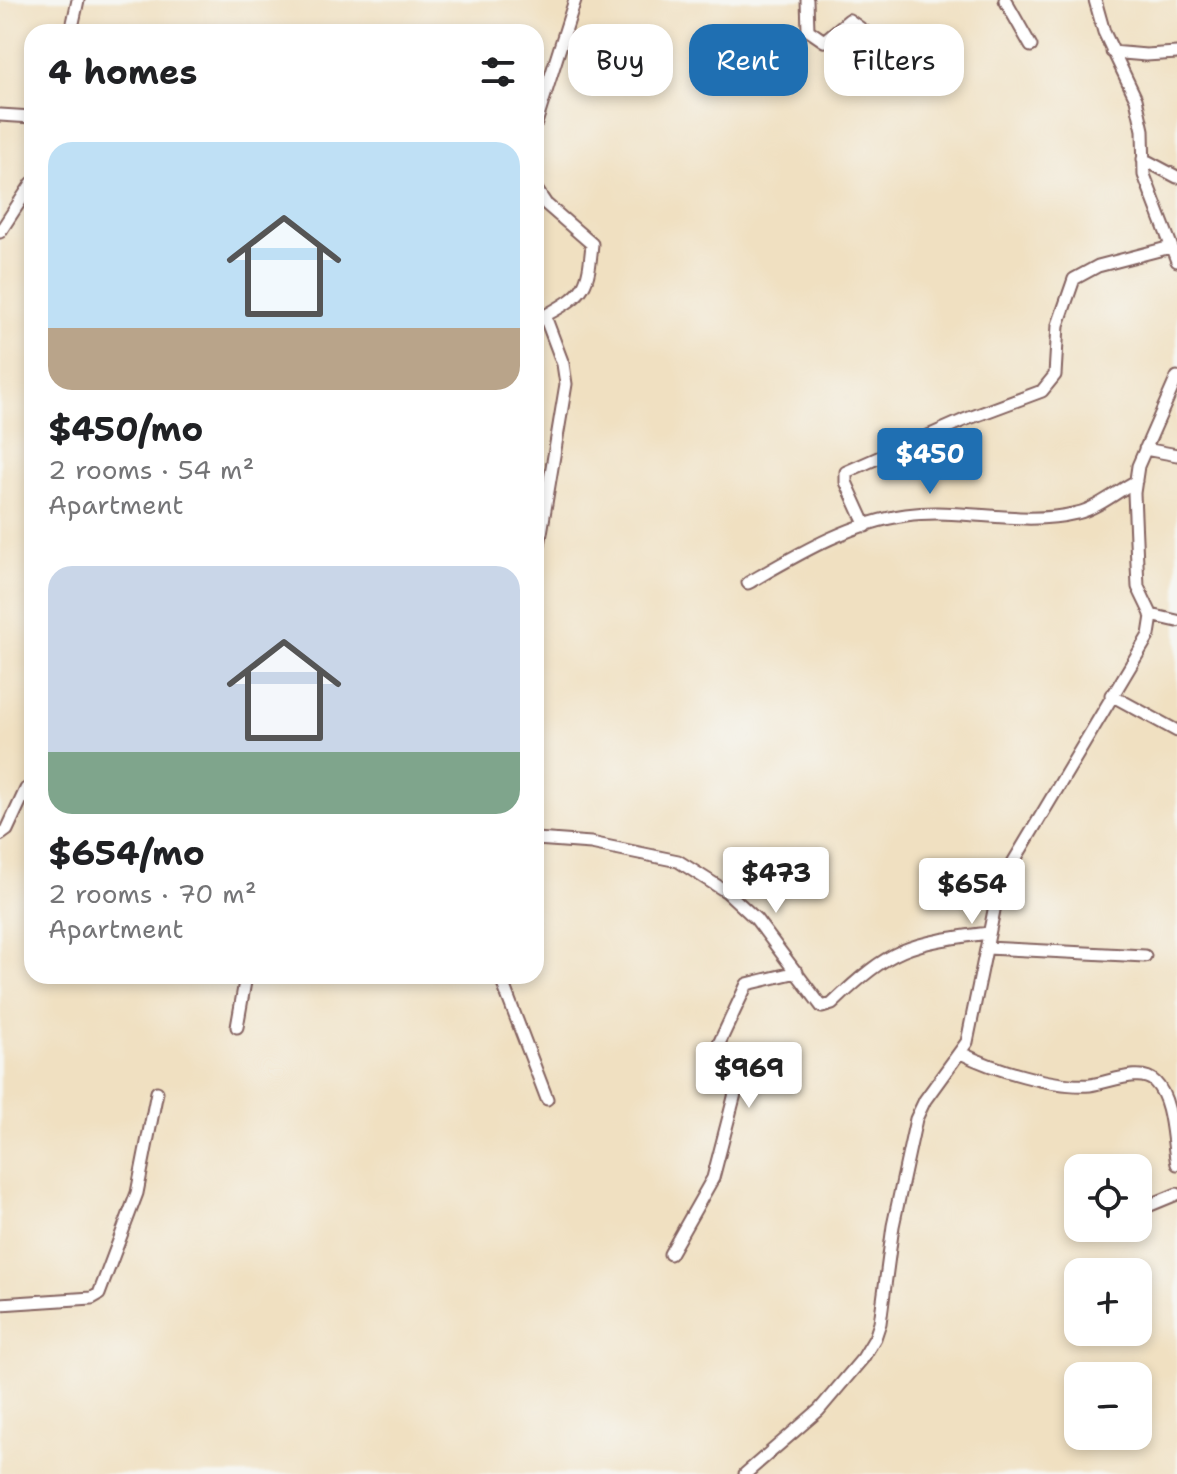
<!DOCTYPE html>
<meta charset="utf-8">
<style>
:root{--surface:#fff;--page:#f2f2f2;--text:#202124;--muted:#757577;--accent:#1f6fb2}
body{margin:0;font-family:"Shantell Sans",sans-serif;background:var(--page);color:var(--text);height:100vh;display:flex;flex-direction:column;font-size:30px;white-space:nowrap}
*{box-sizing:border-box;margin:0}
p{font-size:26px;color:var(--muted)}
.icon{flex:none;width:44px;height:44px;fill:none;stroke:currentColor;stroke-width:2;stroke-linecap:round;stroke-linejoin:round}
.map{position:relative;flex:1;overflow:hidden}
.drawer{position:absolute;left:24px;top:24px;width:520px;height:960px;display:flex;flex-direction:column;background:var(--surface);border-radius:24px;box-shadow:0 4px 12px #0003}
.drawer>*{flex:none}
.top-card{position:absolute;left:568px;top:24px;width:488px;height:72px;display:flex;gap:16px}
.controls{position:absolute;left:1064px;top:1154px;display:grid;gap:16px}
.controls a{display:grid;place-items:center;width:88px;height:88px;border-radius:16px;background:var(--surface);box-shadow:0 4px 12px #0003;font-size:40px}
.price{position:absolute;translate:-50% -68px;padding:0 18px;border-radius:8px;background:#fff;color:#222;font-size:26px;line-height:52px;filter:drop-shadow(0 2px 4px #0008)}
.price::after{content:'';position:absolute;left:50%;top:48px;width:24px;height:18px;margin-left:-12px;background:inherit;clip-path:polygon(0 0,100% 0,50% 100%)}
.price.selected{background:var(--accent);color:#fff}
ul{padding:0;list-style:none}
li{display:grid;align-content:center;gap:16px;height:424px;padding:0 24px}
li span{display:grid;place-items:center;height:248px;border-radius:24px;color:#555}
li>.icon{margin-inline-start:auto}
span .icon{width:144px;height:144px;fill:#fffc;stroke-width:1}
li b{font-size:34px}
h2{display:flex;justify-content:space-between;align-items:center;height:96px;padding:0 24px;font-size:34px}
.tag{padding:0 28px;border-radius:24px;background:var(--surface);box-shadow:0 4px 12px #0003;font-size:28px;line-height:72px}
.tag.selected{background:var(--accent);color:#fff}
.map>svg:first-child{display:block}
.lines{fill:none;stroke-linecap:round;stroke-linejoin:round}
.minor-casing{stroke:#846360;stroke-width:15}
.minor{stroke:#fff;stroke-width:11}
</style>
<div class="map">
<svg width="1177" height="1474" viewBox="0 0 1177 1474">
<rect width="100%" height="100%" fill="#f6f6f2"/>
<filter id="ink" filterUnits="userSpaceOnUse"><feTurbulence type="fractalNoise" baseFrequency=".0125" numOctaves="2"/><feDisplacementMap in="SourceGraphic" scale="16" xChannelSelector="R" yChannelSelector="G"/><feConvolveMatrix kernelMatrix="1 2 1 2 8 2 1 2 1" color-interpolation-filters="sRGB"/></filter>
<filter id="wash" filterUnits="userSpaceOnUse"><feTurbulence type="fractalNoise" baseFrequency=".006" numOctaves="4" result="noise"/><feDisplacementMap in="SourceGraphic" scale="32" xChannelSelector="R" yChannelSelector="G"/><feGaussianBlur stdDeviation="1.8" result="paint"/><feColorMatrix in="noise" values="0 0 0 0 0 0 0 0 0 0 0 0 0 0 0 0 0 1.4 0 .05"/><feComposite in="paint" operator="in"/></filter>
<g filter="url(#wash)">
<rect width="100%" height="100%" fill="#f0e0c1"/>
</g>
<g filter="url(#ink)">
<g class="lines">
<defs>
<path id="minor" d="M807,0L808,30L824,41L849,20L931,80
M1005,0L1031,46
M1095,0L1104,32L1136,99L1143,130L1144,175L1177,261
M71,32L78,0
M1112,52L1146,55L1177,53
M0,115L32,117
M536,123L575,0
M1143,159L1177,177
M536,189L546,204L592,244C588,287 586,293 548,314L546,319L563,364L566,384L536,563
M0,232L32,183
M1145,449L1177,455
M866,526L846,482V472L964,420L1042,391L1055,375L1058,325L1074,279L1098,266L1171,247
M748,583C797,555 849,523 906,515C963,507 1020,527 1077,513C1096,509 1118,491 1136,481
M1151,615L1177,621
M1111,695L1177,731
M0,835L7,830L26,789
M536,839L591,843L678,861L727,892L756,919L822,1007L832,1004C891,947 909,943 989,933
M987,948L1145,956
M500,976L547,1099
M237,1027L246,976
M961,1053C992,1069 1055,1088 1090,1085C1108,1083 1141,1067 1155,1082C1173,1100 1172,1140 1177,1164
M1143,1208L1177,1194
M670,1254L713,1178L738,1082L716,1050L747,984L797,972
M0,1304L92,1298L99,1294L137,1193L157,1092
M745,1474L819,1410L863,1358L875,1338L880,1323L893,1226L916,1119L925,1100L967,1042L999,886L1149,635L1152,616L1138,587L1134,493L1138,466L1177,377"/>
</defs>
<use href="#minor" class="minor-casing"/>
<use href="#minor" class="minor"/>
</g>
</g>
</svg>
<div class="controls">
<a><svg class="icon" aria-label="locate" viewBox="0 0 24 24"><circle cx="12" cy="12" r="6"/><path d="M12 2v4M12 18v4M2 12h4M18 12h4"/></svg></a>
<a>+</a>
<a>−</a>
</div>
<b class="price selected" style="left:930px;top:496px">$450</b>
<b class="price" style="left:776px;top:915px">$473</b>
<b class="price" style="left:972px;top:926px">$654</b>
<b class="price" style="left:749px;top:1110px">$969</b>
<div class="top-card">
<a class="tag">Buy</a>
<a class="tag selected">Rent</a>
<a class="tag">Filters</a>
</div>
<section class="drawer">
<h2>4 homes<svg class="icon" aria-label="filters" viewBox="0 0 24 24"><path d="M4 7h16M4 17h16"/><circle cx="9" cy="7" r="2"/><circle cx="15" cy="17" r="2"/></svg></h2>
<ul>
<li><span style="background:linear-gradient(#bfe0f5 75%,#b9a48a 0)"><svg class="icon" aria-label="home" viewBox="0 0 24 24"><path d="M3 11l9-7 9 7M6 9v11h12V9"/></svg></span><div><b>$450/mo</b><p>2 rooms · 54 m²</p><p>Apartment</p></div></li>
<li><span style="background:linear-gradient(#c9d6e8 75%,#7fa58c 0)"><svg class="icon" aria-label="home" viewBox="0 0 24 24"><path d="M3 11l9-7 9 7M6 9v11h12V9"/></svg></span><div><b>$654/mo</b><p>2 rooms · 70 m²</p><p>Apartment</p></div></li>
</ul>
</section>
</div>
